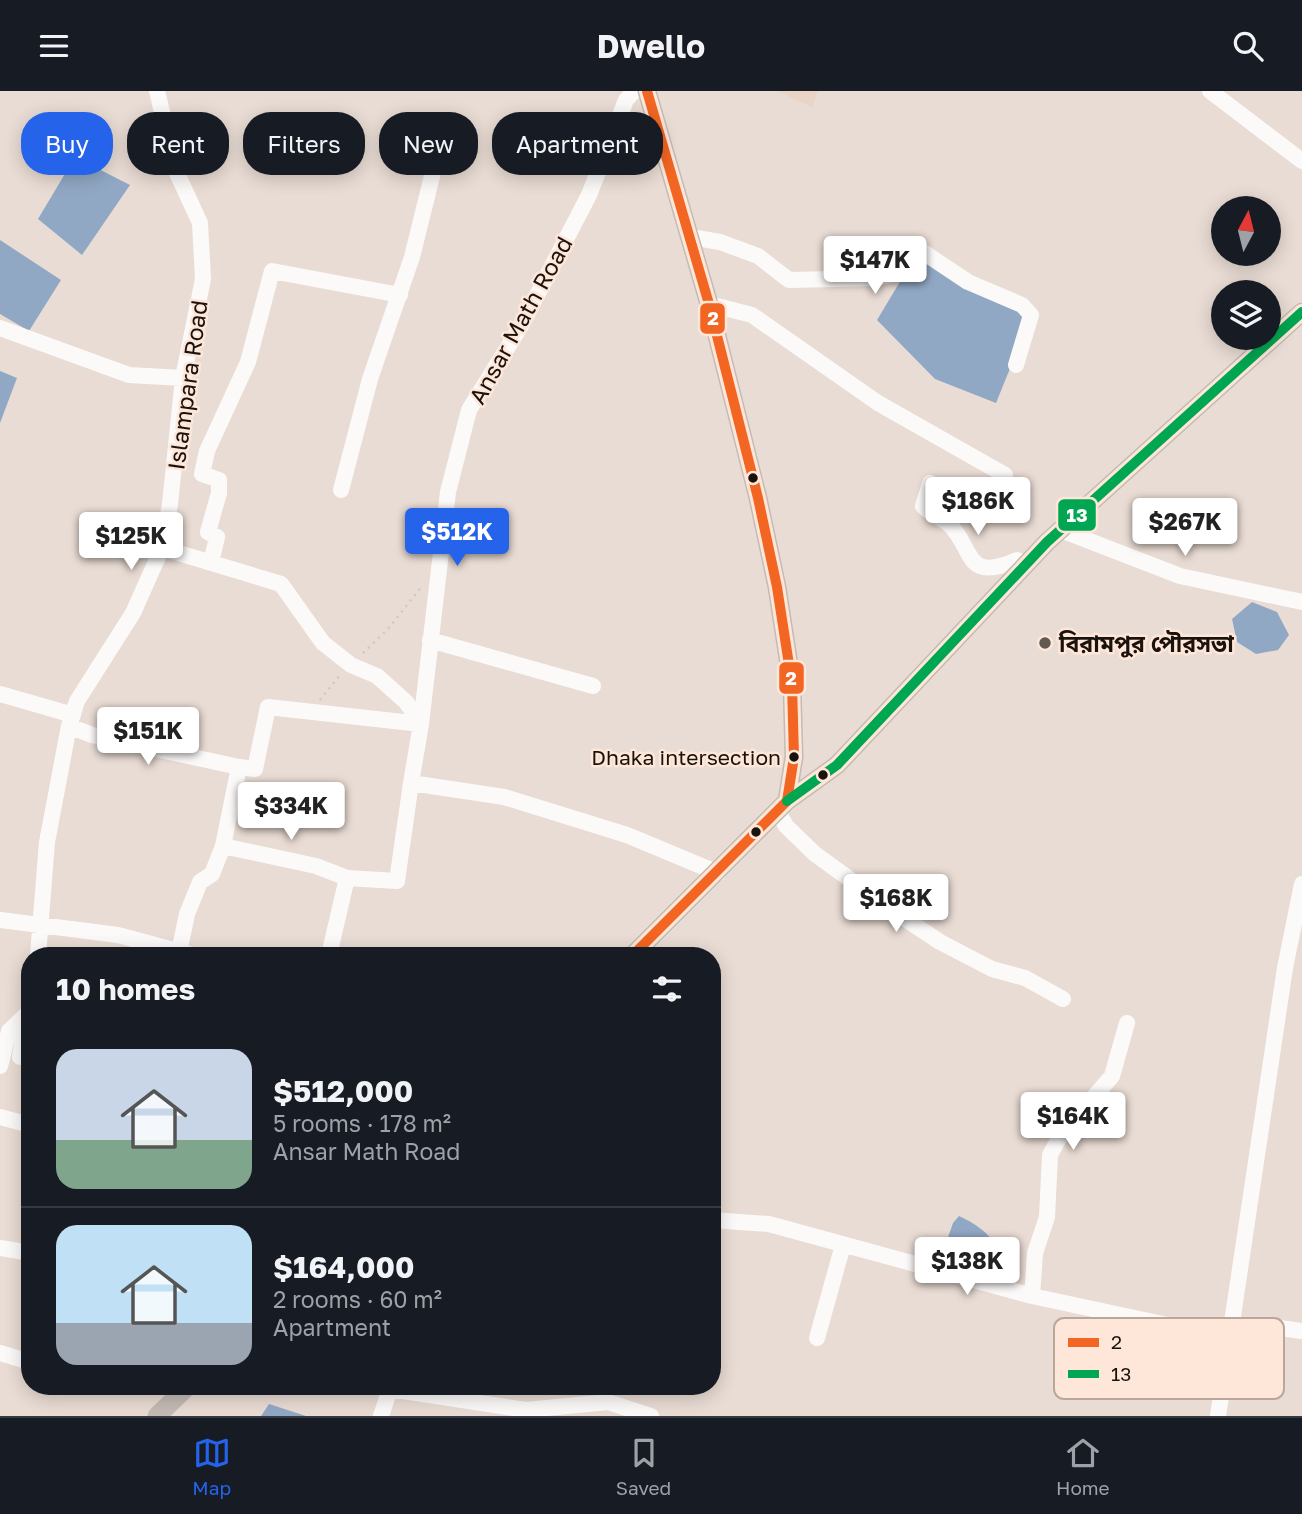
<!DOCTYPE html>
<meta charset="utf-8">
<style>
:root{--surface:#171b24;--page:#242831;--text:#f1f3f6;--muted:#9ea1a6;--line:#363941;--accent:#2563eb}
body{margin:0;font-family:"Golos Text","Noto Sans Bengali",sans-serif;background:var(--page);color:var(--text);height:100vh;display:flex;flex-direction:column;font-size:26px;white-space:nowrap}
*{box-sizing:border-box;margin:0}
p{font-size:23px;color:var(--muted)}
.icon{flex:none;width:38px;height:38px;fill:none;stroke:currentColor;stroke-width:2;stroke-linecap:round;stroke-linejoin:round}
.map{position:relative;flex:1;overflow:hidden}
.sheet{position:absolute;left:21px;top:856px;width:700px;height:448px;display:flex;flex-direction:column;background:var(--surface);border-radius:28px;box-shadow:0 4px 18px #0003}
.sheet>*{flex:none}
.guide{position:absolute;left:21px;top:21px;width:700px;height:63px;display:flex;gap:14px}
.needle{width:46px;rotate:7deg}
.tools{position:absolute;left:1211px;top:105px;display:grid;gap:14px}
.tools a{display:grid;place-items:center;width:70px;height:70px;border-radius:50%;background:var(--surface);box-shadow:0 4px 18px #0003;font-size:35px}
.price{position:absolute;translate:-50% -60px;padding:0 16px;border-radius:7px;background:#fff;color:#222;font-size:23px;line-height:46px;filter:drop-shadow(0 2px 4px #0008)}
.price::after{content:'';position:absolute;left:50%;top:42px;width:21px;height:16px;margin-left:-10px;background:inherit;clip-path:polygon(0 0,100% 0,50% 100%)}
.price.selected{background:var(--accent);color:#fff}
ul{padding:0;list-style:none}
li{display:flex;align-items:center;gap:21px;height:175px;padding:0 35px}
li+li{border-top:2px solid var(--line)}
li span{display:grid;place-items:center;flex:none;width:196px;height:140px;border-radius:21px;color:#555}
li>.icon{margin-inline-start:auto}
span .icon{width:84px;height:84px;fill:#fffc;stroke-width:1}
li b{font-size:30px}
h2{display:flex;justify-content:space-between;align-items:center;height:84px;padding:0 35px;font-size:30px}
.pill{padding:0 24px;border-radius:28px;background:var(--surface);box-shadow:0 4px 18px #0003;font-size:24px;line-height:63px}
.pill.selected{background:var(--accent);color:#fff}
header{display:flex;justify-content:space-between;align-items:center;height:91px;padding:0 35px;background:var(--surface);font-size:32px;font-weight:700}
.menu{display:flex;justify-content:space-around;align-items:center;height:98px;border-top:2px solid var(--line);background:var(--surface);font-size:19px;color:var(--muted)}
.menu a{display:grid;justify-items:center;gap:4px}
.menu .selected{color:var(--accent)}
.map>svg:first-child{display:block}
.built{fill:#ead4c6}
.water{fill:#91a8c5}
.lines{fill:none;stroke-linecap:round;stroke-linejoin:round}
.path{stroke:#cdc9c6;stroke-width:2.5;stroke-dasharray:2 5;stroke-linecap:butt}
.minor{stroke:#fcfaf9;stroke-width:16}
.major{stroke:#c4bbb5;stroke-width:19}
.bus-1-casing{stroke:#fee7d9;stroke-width:16}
.bus-2-casing{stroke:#fee7d9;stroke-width:16}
.bus-1{stroke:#f26522;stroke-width:10}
.bus-2{stroke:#00a651;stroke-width:10}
.bus-dot{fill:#1a120d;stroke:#fee7d9;stroke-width:2.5}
.poi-dot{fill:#625953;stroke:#fee7d9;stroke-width:2.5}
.labels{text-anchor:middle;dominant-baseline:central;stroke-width:5;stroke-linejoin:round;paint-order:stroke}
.bus-label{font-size:21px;fill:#1a120d;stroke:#fee7d9;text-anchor:end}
.street-label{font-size:23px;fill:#1a120d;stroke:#fee7d9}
.poi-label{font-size:23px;font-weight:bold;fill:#1a120d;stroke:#fee7d9;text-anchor:start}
.key{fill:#fee7d9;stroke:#baa79c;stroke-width:2}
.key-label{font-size:19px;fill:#1a120d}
.line-badge{stroke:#fee7d9;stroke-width:2.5}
.badge-label{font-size:19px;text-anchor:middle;font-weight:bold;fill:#fff}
</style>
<header><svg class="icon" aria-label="menu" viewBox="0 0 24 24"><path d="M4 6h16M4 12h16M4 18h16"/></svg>Dwello<svg class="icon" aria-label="search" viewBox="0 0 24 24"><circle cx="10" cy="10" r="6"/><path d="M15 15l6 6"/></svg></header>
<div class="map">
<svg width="1302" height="1325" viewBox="0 0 1302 1325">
<rect width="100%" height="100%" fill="#e9dcd4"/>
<path class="built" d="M777,0H818L812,16Z"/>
<path class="water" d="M75,66L130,94L82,164L38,128Z
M0,149L61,189L29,240L0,223Z
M916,164L1026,221L1022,248L996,312L935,288L877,229Z
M0,280L17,287L0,332Z
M1252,511L1277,521L1289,544L1278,559L1256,563L1237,551L1232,528Z
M959,1125C978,1134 995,1145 1000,1166L996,1173L987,1167L957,1165L945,1155L953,1132Z
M269,1313L306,1325H261Z"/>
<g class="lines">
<path class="path" d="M363,562L387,539L423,494
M320,609L340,584"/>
<path class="minor" d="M634,0L626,9L589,104L522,233L469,319L448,401L421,633L411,692L504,706L627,744L718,782
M1210,0L1302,70
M691,146L720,151L758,165L789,189L877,187L896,182L910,161H923L968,191L1022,214L1031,224L1016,274
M709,213L752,224L878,312L1005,384
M0,237L129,284L183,287
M930,392L923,415C931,423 942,427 950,434C974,458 964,492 1017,469L1027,473
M341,399L370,288L412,166L438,61
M1061,439L1180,485L1302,511
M162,457L281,493L323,552L351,574L377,585L406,611L421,633
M211,472L217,446L208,441L219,402V389L202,383L207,360L248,271L272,180L400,204
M430,549L593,595
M0,603L73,624
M69,635L92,644L239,676
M777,719L786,735L815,763L895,821L940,851L992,878L1025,887L1063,908
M223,755L316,775L347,787
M0,829L118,844L192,864
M179,861L187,823L200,791L212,783L223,755L239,676L255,678L268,616L421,633
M38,864L47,751L69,635L77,610L133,522L162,457L170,413L183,287L203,188L200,132L176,80L157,0
M329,864L347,787L397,790L411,692
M20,966L28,922
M0,975L9,940L28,922L30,911
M0,1026L30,1034
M712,1129L769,1133L1032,1205L1228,1247L1273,1236L1302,1240
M0,1157L30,1162
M1032,1205L1035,1162L1047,1126L1050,1064L1061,1044L1112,985L1127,932
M817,1247L843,1154
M0,1262L30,1271
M163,1295L184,1299
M390,1298L526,1319L608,1311L651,1325
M381,1325L391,1295
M1218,1325L1285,877L1302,793"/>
<path class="major" d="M787,710L837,674L1047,451L1302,221
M633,864L787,710L794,666L792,593L777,496L758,407L709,213L647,0
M157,1325L188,1295"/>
<defs>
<path id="bus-1" d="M633,864L787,710L794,666L792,593L777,496L758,407L709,213L647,0"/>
<path id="bus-2" d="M787,710L837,674L1047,451L1302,221"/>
</defs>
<use href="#bus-1" class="bus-1-casing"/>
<use href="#bus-2" class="bus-2-casing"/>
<use href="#bus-1" class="bus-1"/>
<use href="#bus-2" class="bus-2"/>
</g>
<g class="bus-dot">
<circle cx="753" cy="387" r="6"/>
<circle cx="794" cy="666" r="6"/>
<circle cx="823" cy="684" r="6"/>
<circle cx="756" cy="741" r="6"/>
</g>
<circle class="poi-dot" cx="1045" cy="552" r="7"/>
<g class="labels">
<g class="bus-label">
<text x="781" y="666">Dhaka intersection</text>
</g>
<g class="street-label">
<text transform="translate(520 229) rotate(-61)">Ansar Math Road</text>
<text transform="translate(187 294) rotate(-82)">Islampara Road</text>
</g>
<g class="poi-label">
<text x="1059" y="552">বিরামপুর পৌরসভা</text>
</g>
</g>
<rect x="1054" y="1227" width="230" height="81" rx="10" class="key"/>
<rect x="1068" y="1247" width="31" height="9" fill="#f26522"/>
<rect x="1068" y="1279" width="31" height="8" fill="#00a651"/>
<g class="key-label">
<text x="1111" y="1258">2</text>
<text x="1111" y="1290">13</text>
</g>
<g class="line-badge">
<rect x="699" y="211" width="27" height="33" rx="7" fill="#f26522"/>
<rect x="1057" y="407" width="40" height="34" rx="7" fill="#00a651"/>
<rect x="778" y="570" width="27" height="34" rx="7" fill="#f26522"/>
</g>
<g class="badge-label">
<text x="713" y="234">2</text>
<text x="1077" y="431">13</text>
<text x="791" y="594">2</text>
</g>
</svg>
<div class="tools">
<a><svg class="needle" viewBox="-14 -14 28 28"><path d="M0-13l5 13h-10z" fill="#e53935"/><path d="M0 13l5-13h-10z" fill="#9ea1a6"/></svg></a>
<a><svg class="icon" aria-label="layers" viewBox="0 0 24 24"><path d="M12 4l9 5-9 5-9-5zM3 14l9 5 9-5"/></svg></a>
</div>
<b class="price" style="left:875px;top:205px">$147K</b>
<b class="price" style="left:978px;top:446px">$186K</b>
<b class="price" style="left:1185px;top:467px">$267K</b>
<b class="price selected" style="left:457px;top:477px">$512K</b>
<b class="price" style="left:131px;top:481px">$125K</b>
<b class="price" style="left:148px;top:676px">$151K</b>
<b class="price" style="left:291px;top:751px">$334K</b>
<b class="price" style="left:896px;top:843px">$168K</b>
<b class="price" style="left:1073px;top:1061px">$164K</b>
<b class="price" style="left:967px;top:1206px">$138K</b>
<div class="guide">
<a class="pill selected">Buy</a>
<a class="pill">Rent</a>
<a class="pill">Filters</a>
<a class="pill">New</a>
<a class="pill">Apartment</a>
</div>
<section class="sheet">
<h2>10 homes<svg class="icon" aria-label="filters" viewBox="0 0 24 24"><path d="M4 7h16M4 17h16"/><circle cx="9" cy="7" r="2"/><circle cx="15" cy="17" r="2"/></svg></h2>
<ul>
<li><span style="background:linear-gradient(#c9d6e8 65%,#7fa58c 0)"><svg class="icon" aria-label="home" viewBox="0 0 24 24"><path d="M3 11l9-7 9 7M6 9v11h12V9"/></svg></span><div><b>$512,000</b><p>5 rooms · 178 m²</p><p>Ansar Math Road</p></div></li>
<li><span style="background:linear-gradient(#bfe0f5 70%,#9aa5b1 0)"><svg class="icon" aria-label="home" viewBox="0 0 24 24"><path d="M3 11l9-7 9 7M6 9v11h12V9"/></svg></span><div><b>$164,000</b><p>2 rooms · 60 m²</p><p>Apartment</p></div></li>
</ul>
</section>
</div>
<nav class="menu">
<a class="selected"><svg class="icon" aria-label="map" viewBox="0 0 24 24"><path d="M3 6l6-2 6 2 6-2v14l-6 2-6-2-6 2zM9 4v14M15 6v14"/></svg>Map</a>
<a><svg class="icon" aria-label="saved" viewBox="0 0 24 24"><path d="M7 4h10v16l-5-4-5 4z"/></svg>Saved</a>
<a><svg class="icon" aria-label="home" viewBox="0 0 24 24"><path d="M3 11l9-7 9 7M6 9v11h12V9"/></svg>Home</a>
</nav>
